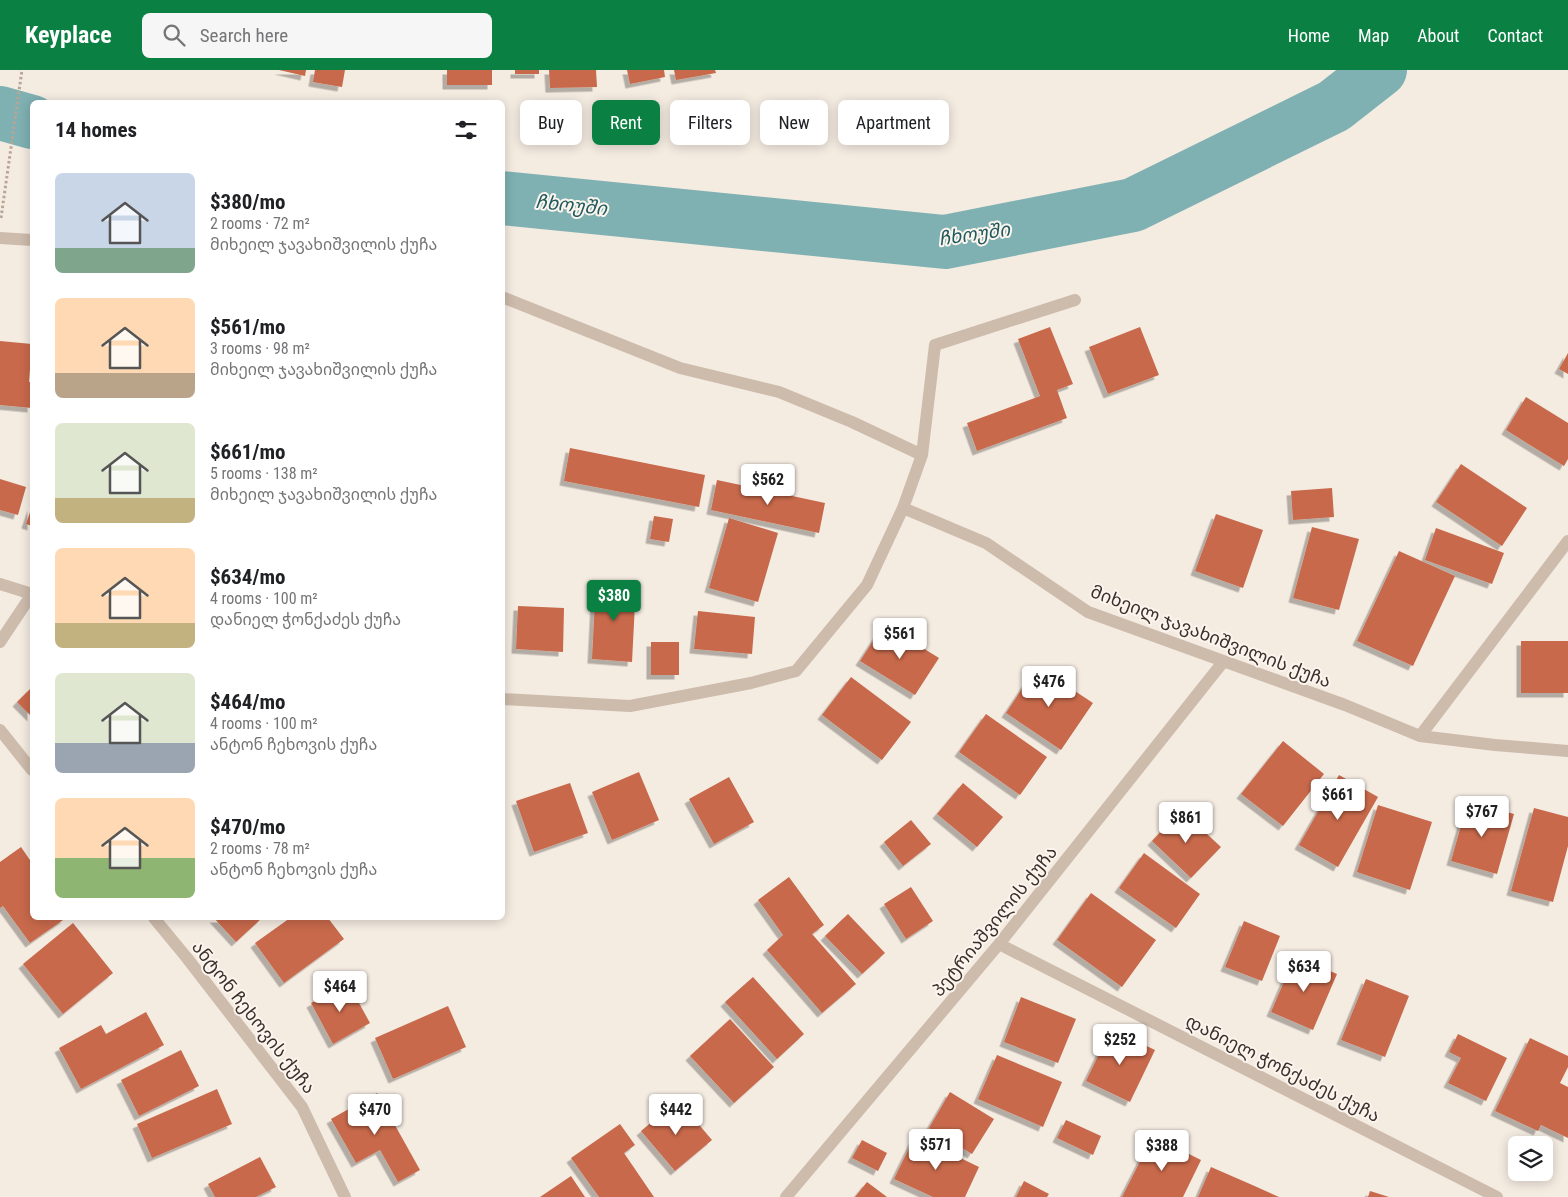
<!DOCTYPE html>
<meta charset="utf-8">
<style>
:root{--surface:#fff;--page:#f6f6f6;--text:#202124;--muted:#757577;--accent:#0b8043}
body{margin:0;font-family:"Roboto Condensed","Noto Sans Georgian",sans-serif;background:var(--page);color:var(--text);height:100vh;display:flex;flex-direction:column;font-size:19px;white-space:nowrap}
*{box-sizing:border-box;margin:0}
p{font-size:16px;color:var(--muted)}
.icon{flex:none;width:28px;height:28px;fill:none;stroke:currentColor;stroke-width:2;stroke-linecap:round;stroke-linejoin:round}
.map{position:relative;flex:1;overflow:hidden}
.sheet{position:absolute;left:30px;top:30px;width:475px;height:820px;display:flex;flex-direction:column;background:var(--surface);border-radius:8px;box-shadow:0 2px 12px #0003}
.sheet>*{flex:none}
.top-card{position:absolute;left:520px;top:30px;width:475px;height:45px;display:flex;gap:10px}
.controls{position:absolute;left:1508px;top:1066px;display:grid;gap:10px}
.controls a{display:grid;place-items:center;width:45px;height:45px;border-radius:8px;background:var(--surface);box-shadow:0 2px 12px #0003;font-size:25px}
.price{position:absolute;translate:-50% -42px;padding:0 11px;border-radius:5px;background:#fff;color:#222;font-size:16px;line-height:32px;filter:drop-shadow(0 1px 2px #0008)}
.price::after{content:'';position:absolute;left:50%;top:30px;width:15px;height:11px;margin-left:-8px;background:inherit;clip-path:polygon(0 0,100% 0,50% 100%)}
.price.selected{background:var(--accent);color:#fff}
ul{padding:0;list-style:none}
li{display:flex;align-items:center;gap:15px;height:125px;padding:0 25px}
li span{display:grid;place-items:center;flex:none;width:140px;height:100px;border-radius:8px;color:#555}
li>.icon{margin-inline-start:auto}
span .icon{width:60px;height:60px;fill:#fffc;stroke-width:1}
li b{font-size:21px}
h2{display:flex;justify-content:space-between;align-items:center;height:60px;padding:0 25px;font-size:21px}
.chip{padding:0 18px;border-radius:8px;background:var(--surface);box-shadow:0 2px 12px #0003;font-size:18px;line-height:45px}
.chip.selected{background:var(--accent);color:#fff}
header{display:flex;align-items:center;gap:30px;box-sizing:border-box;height:70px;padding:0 25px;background:var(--accent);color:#fff}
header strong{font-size:24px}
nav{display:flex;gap:28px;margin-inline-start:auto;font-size:18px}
.search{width:350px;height:45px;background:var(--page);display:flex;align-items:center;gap:12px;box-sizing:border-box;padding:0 18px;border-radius:8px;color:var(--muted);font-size:19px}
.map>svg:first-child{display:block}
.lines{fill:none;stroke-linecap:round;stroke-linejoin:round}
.river{stroke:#7fb0b2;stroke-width:54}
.building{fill:#c8694b;filter:url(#shadow)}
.path{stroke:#b9a596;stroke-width:3;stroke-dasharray:2.5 2.5;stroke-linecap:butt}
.street{stroke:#cdbbac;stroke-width:12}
.labels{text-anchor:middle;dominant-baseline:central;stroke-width:4;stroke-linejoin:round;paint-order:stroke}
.street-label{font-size:18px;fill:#3b302b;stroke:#fbf5ee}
.water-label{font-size:19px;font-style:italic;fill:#1f5a5e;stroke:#fbf5ee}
</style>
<header>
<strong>Keyplace</strong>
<div class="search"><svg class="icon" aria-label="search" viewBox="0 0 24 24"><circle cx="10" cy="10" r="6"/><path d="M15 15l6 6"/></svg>Search here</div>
<nav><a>Home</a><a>Map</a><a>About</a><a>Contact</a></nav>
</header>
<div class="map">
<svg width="1568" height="1127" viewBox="0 0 1568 1127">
<defs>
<filter id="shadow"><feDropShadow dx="-4.5" dy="4.5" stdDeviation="0" flood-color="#0004"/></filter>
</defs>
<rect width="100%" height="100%" fill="#f4ebe1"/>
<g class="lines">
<path class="river" d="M0,43L32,52
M502,128L945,172L1133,135L1334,36L1380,0"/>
</g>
<path class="building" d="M279,0H306L305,6Z
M315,0H345L342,17L313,12Z
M447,0H492V15H447Z
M515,0H539V4H515Z
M549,0H596L597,17L550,18Z
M627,0H664L665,7L630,14Z
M674,0H715L716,3L676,10Z
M1050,257L1073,314L1057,320L1067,348L977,381L967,353L1040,326L1018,269Z
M1140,257L1159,305L1108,324L1089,277Z
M0,271L32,274L29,312H32V338L0,335Z
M1568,283V304L1559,299Z
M1526,327L1568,353V389L1564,396L1506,360Z
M570,378L705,405L699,437L564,411Z
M1461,394L1527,438L1502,476L1436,432Z
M0,409L26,417L18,445L0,440Z
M717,410L825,433L819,463L711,440Z
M1332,418L1334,447L1293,450L1291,421Z
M32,436V456L26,454Z
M1216,444L1263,460L1243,518L1195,501Z
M654,446L673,449L669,472L650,469Z
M729,448L778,463L758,532L709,518Z
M1312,457L1359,469L1339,540L1293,528Z
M1436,458L1504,483L1492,514L1425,490Z
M1399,481L1455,506L1413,596L1357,571Z
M596,511L636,514L632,592L592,589Z
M518,536L564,538L563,582L516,579Z
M698,541L755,547L752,584L694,579Z
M884,554L939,588L915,625L860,591Z
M1521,571H1568V623H1521Z
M651,572H679V605H651Z
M1037,596L1093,633L1061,680L1006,643Z
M851,607L911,652L882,690L822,645Z
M32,617V647L17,632Z
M986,644L1047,687L1020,725L959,682Z
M1283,671L1324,704L1283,756L1241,724Z
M639,702L659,750L612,770L592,722Z
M1339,705L1378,727L1338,797L1299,775Z
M729,707L754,752L714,774L689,729Z
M570,713L588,763L534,782L516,731Z
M963,713L1003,747L977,777L937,744Z
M1468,731L1514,744L1497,804L1451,791Z
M1378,735L1432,752L1410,820L1357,802Z
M1534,738L1568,747V776L1553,832L1511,821Z
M1181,740L1221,777L1191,808L1152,771Z
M911,750L931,774L903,796L884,772Z
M21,777L32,793V848H66L30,873L3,836L0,838V792Z
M1144,783L1200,824L1176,858L1119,818Z
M789,807L824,855L812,864L856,914L822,943L767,880L783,865L758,830Z
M911,817L933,851L906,869L884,834Z
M1091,823L1156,870L1122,917L1057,870Z
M848,844L885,883L862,904L825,866Z
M214,848H262L236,872Z
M290,848H328L344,869L284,913L255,873Z
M1244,851L1280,866L1262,911L1225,897Z
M73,853L113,903L63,944L23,894Z
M1295,886L1337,904L1313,960L1271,942Z
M753,907L804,964L777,989L725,932Z
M1366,909L1409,926L1385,987L1341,970Z
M348,913L370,953L333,974L311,933Z
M1021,927L1076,949L1058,993L1004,972Z
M448,936L466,977L393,1009L375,968Z
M146,942L164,975L81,1019L59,978L101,955L106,964Z
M730,949L774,997L734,1033L690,986Z
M1111,959L1155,980L1130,1032L1086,1011Z
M1458,964L1507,988L1486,1031L1448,1013L1461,988L1449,982Z
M1530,968L1568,986V997L1560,1013L1568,1017V1068L1541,1055L1538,1061L1495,1041Z
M181,980L199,1016L139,1046L121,1010Z
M997,985L1062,1012L1043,1057L978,1029Z
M217,1019L232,1054L152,1088L137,1054Z
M950,1022L994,1049L972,1084L929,1058Z
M377,1023L420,1100L398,1112L380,1080L356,1093L331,1049Z
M678,1030L712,1070L675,1101L641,1061Z
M1066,1050L1101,1066L1093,1085L1057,1068Z
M620,1054L635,1075L624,1083L654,1127H599L571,1088Z
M915,1066L979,1097L965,1127H933L894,1109Z
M1153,1066L1201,1090L1183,1127H1122Z
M862,1070L887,1083L878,1101L852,1088Z
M260,1087L276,1117L256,1127H215L208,1114Z
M1211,1097L1250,1114L1279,1127H1198Z
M571,1106L585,1127H540Z
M1024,1111L1049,1124L1047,1127H1016Z
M867,1112L887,1127H855Z
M1370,1121L1389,1127H1368Z"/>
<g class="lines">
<path class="path" d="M1,148L22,0"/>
<path class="street" d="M0,168L32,170
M502,227L680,298L779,322L852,352L922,385L903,438
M922,385L935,275L1075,230
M0,514L32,524
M0,572L32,524
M502,629L630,636L751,613L796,601L867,515L903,438L986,473L1088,542L1345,635L1420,666L1495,675L1568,681
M0,660L32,700
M1420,666L1568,471
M154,848L187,888L302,1037L345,1127
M999,874L1497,1127
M786,1127L999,874L1223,592"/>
</g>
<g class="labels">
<g class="street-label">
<text transform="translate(1211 566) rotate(21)">მიხეილ ჯავახიშვილის ქუჩა</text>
<text transform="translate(994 851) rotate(-51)">პეტრიაშვილის ქუჩა</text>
<text transform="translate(254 947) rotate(52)">ანტონ ჩეხოვის ქუჩა</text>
<text transform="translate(1283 998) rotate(27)">დანიელ ჭონქაძეს ქუჩა</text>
</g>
<g class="water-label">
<text transform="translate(571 135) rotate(6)">ჩხოუში</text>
<text transform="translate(974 164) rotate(-8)">ჩხოუში</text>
</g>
</g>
</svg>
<div class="controls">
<a><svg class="icon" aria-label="layers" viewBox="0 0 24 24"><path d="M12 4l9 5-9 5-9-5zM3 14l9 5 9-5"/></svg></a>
</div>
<b class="price" style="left:768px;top:436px">$562</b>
<b class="price selected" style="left:614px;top:552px">$380</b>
<b class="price" style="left:900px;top:590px">$561</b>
<b class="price" style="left:1049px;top:638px">$476</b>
<b class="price" style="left:1338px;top:751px">$661</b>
<b class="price" style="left:1482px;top:768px">$767</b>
<b class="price" style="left:1186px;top:774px">$861</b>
<b class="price" style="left:1304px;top:923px">$634</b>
<b class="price" style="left:340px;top:943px">$464</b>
<b class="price" style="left:1120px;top:996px">$252</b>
<b class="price" style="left:375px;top:1066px">$470</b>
<b class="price" style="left:676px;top:1066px">$442</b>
<b class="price" style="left:936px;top:1101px">$571</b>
<b class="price" style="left:1162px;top:1102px">$388</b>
<div class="top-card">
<a class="chip">Buy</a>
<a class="chip selected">Rent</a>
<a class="chip">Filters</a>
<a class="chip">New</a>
<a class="chip">Apartment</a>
</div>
<section class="sheet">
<h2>14 homes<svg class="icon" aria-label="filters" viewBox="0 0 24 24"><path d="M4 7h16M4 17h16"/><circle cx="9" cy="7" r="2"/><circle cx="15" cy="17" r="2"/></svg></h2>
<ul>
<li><span style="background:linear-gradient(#c9d6e8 75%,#7fa58c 0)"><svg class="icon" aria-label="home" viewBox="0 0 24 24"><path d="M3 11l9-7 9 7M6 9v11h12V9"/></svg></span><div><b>$380/mo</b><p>2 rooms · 72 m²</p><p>მიხეილ ჯავახიშვილის ქუჩა</p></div></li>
<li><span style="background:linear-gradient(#ffd9b3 75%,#b9a48a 0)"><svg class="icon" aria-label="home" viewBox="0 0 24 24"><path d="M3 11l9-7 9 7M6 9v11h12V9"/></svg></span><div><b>$561/mo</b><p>3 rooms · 98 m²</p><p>მიხეილ ჯავახიშვილის ქუჩა</p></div></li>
<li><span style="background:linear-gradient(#dfe7d0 75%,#c2b280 0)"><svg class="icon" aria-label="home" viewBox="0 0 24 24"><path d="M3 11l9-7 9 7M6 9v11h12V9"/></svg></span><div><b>$661/mo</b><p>5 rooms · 138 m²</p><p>მიხეილ ჯავახიშვილის ქუჩა</p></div></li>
<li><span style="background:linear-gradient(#ffd9b3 75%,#c2b280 0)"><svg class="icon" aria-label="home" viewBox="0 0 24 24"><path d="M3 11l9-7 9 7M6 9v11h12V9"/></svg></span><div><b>$634/mo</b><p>4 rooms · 100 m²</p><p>დანიელ ჭონქაძეს ქუჩა</p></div></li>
<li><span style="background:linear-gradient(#dfe7d0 70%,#9aa5b1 0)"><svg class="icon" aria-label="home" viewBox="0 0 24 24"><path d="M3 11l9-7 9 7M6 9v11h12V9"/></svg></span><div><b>$464/mo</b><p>4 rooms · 100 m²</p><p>ანტონ ჩეხოვის ქუჩა</p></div></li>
<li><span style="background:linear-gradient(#ffd9b3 60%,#8fb573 0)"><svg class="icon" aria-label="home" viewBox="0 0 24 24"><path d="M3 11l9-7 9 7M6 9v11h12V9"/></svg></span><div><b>$470/mo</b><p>2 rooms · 78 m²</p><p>ანტონ ჩეხოვის ქუჩა</p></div></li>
</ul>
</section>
</div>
